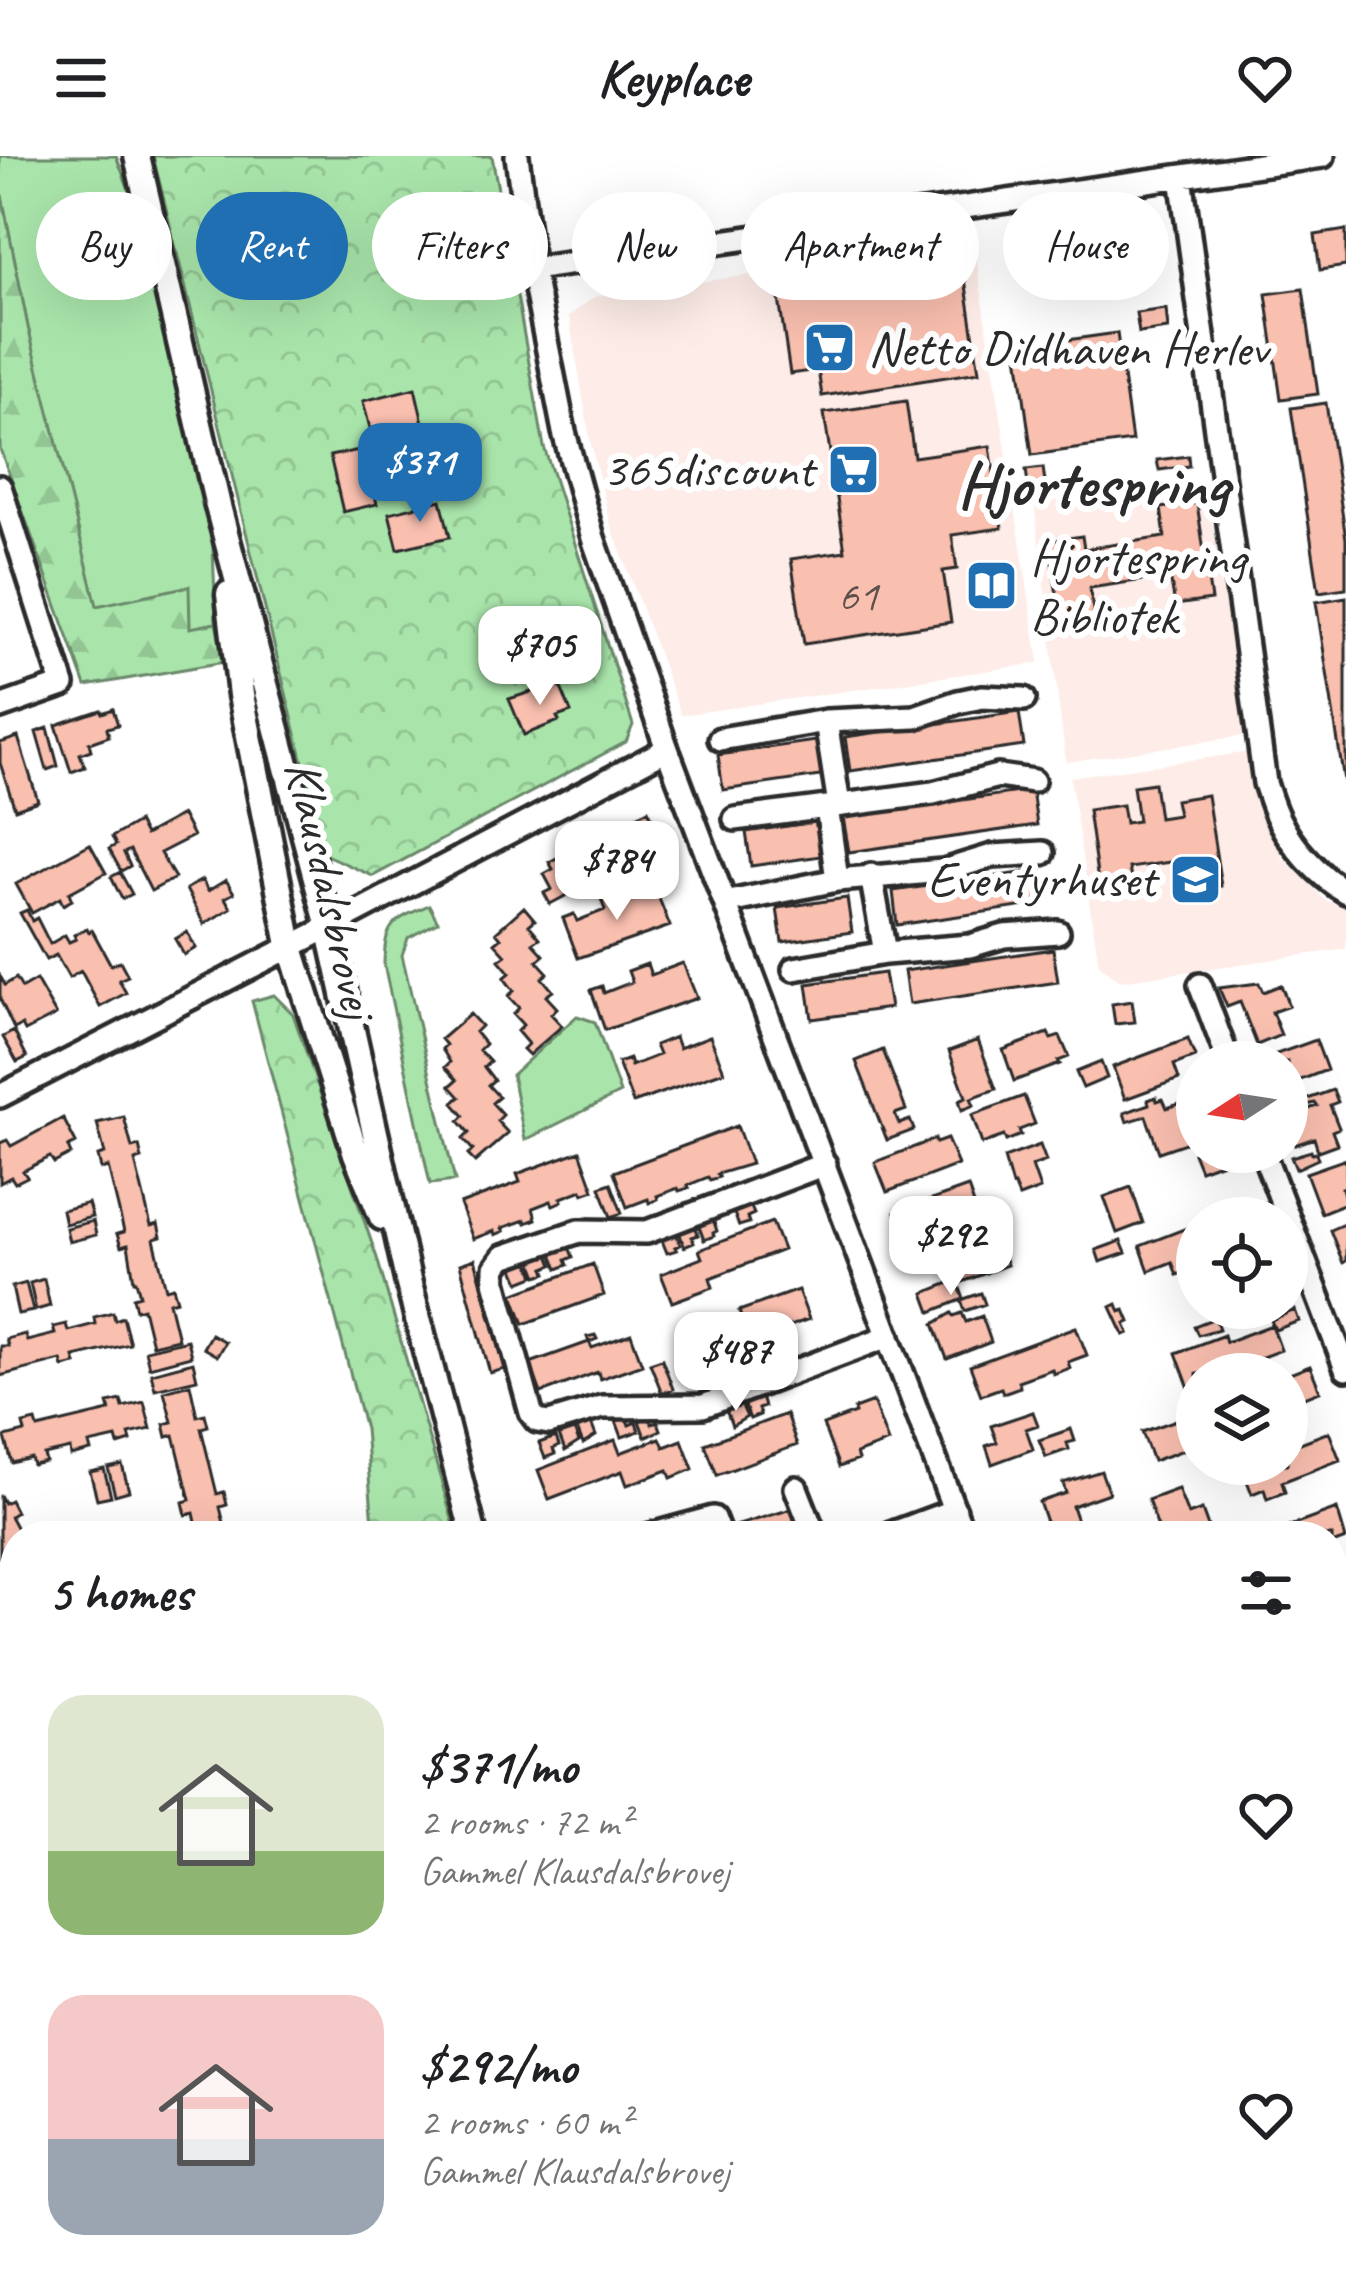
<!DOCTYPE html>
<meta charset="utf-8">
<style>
:root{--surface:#fff;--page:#f6f6f6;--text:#202124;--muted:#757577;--accent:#1f6fb2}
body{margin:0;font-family:Caveat,sans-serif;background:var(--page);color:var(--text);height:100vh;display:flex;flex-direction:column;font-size:45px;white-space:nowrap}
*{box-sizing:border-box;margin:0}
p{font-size:39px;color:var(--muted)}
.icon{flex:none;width:66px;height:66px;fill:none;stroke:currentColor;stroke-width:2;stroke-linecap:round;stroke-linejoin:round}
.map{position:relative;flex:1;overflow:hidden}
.sheet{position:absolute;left:0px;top:1365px;width:1347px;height:771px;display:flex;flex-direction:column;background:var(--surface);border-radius:48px 48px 0 0;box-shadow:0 12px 48px #0002}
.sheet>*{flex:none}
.guide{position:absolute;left:36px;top:36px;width:1275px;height:108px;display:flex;gap:24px}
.needle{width:78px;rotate:258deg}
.tools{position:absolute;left:1176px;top:885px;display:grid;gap:24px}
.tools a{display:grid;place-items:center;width:132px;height:132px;border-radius:50%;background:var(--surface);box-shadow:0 12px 48px #0002;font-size:60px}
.price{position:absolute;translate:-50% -102px;padding:0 27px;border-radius:24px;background:#fff;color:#222;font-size:39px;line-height:78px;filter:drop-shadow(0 3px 6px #0008)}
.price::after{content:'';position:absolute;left:50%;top:72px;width:36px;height:27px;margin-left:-18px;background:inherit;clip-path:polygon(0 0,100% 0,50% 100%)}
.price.active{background:var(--accent);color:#fff}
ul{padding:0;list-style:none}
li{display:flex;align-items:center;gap:36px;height:300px;padding:0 48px}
li span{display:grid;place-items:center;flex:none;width:336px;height:240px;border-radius:36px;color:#555}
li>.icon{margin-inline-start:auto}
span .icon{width:144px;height:144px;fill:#fffc;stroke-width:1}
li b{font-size:51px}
h2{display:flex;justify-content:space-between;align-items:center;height:144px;padding:0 48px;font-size:51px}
.chip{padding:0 42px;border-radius:54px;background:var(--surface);box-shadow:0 12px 48px #0002;font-size:42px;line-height:108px}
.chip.active{background:var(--accent);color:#fff}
header{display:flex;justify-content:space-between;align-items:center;height:156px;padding:0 48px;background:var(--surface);font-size:54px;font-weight:700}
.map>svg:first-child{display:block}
.built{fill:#fdece7}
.industrial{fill:url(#industrial-furrows)}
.grass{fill:#a9e5ab;stroke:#6a886b;stroke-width:3}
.forest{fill:url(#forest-firs);stroke:#6a886b;stroke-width:3}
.park{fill:url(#park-crowns);stroke:#6a886b;stroke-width:3}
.building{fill:#f9bfaf;stroke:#2b2b2b;stroke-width:3}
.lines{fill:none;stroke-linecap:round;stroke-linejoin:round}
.minor-casing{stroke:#2b2b2b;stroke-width:30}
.tertiary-casing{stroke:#2b2b2b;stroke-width:33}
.minor{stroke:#fff;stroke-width:21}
.tertiary{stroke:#fff;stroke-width:24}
.labels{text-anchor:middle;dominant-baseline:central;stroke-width:12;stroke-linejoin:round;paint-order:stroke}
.number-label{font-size:45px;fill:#5e504c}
.poi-label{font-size:51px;fill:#2b2b2b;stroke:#fff;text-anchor:start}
.street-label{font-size:51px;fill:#2b2b2b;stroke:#fff}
.district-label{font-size:63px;font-weight:bold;fill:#2b2b2b;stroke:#fff}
</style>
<header><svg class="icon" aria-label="menu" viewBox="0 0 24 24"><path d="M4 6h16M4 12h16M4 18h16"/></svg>Keyplace<svg class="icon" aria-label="heart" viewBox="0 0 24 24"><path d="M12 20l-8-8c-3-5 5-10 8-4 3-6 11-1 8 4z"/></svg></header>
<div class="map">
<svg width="1346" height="2134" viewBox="0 0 1346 2134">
<defs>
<pattern id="industrial-furrows" width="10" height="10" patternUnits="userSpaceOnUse" patternTransform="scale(3)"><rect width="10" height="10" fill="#fdece7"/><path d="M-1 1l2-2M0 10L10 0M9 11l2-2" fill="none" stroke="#d9cbc6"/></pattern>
<pattern id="forest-firs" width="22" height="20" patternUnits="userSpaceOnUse" patternTransform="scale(3)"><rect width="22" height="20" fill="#a9e5ab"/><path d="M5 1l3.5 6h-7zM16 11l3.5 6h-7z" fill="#92c593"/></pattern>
<pattern id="park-crowns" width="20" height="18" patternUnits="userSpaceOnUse" patternTransform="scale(3)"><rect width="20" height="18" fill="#a9e5ab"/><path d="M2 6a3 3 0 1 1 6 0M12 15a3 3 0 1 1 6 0" fill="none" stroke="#92c593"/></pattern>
</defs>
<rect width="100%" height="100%" fill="#fff"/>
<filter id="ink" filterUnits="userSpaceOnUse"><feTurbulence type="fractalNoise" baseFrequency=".00833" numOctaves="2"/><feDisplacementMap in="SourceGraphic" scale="24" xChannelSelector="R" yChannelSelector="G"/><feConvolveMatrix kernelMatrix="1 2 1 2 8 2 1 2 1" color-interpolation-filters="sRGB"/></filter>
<g filter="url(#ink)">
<path class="built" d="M974,87L1039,507L681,559L611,369L591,288L569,160L594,141Z
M1206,329L1249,579L1066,606L1034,347Z
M1250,596L1282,701L1325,744L1346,752V793L1120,825L1099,808L1070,621Z
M833,2121H1020L1024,2127L1022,2134H841Z"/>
<path class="industrial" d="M15,1766V2121H236L240,2134H0V1774Z"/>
<path class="grass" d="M0,0H116L139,59L212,367L216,467L190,473L188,431L97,451L28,171L0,30Z
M429,749L438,766L408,782L402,799L455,1025L430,1028L384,808C385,766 393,765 429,749Z
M577,860L595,866L620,937L525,984L512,919Z"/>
<path class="forest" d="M0,30L28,171L97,450L189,430L190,472L216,467L224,506L86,530L0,293Z
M640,2121H740L749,2134H645Z"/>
<path class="park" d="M153,0H492L544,291L633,569L626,586L373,720L326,699Z
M274,839L293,858L377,1102L457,1380H374L365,1273L252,845Z
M0,1533L15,1571V1766L0,1774Z
M236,2121H435L412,2134H241Z"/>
<path class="building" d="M1346,74V110L1320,114L1315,79Z
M964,116L979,216L822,240L818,214L790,218L779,143Z
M1303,133L1318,238L1281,243L1266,138Z
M1166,153L1168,173L1139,177L1136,157Z
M1117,177L1132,285L1032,299L1017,191Z
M415,232L423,267L372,280L363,245Z
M906,245L914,301L990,290L1002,372L952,379L957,413L943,415L951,466L804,488L791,403L845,395L824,257Z
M1326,247L1346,383V432L1319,436L1291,252Z
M364,293L377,348L343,356L330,300Z
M1188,300L1189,310L1159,314L1157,304Z
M1043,312L1047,339L1030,342L1026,314Z
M441,344L450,381L398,393L389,357Z
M1197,347L1211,444L1175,449L1170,420L1090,432L1095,468L1062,473L1049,385L1082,380L1084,393L1165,381L1161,352Z
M1346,441V638L1316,446Z
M559,527L571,556L557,561L559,565L524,579L509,543Z
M113,553L118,569L107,572L109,580L89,587L91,594L80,598L85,611L71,616L56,569L101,554L102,557Z
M1019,556L1024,590L850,615L845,581Z
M48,572L58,610L47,614L36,576Z
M18,581L38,645L15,653L0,607V587Z
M822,584L827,619L723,634L718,599Z
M1154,627L1159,662L1178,659L1175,644L1207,639L1221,730L1189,735L1184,704L1129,712L1132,728L1099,733L1088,654L1122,649L1125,667L1138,665L1133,630Z
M1032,634L1037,669L849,696L843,661Z
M648,654L657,672L648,676L657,692L614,714L609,703L616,699L609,684L618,679L614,672Z
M182,659L193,680L160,697L175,722L151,735L130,694L124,697L130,710L121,715L109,693L116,689L112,681L138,666L145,679Z
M823,665L828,699L751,710L746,676Z
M90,688L106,717L69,737L72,744L63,749L60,742L32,757L16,728Z
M583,688L592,706L583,710L592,726L550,748L544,737L552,733L544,718L553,713L549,706Z
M1041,714L1046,747L897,769L893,735Z
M635,715L641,728L623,735L617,725Z
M120,716L132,738L122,743L111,721Z
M202,724L208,735L226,724L234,737L225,742L231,752L204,768L186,733Z
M656,735L670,770L578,802L563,762L574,758L577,765L605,754L601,743L621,736L625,747Z
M847,742L852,776L782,786L777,752Z
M524,751L535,764L529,769L540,782L533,787L544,799L537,805L548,817L542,822L553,835L546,840L557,852L551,858L562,870L529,899L523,893L528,888L517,875L523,869L513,858L519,852L508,840L514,835L504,822L510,817L499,804L506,799L495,787L501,782L496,776Z
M27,754L32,765L37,762L50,788L65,779L69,786L76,783L74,779L87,772L89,776L92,774L111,809L120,805L128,820L119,824L126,837L100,851L81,815L69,822L56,799L46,804L20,757Z
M187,776L196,792L184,799L175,783Z
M1053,793L1058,826L909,848L904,815Z
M683,807L697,842L605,874L591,834L602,830L604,837L632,826L628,815L647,808L651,819Z
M884,817L890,852L812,863L807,828Z
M0,820L5,829L16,822L22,832L36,824L56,859L25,875L22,869L14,873L0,843Z
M1259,827L1263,836L1281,829L1289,850L1272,856L1281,879L1257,889L1240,846L1227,851L1219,832Z
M1132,845L1135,866L1115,868L1112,848Z
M470,858L481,870L475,876L485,888L479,894L490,906L484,911L494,924L488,929L499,941L492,947L503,959L497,965L508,977L475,1006L468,999L473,994L463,983L469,977L459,965L464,960L453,947L460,941L450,930L457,924L445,911L450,906L442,893L446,889L441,883Z
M14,875L27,901L17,906L3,881Z
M1048,877L1051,883L1060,880L1069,901L1058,905L1060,908L1014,925L1003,894Z
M710,880L724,915L633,947L618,907L629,903L631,910L659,899L655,889L675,881L679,892Z
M1188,883L1195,901L1174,909L1179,923L1125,943L1113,911Z
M978,884L996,933L971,942L974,949L962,954L959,944L966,941L949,895Z
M1316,884L1327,914L1287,929V906H1267L1265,902Z
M883,894L906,954L895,958L899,968L910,964L914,974L887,984L856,905Z
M1101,906L1107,922L1083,932L1076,916Z
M1333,934L1338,946L1330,949L1339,972L1332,975L1337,988L1318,995L1314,982L1295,989L1287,961L1317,950L1315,947L1307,949L1305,944Z
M1024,940L1035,968L1019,974L1021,979L1006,985L1004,980L982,988L972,959Z
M1156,941L1157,945L1163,943L1167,952L1197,942V983L1159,996L1146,960L1127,966L1124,957L1149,948L1148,944Z
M124,961L132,992L139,990L142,1003L135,1005L151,1070L158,1068L161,1081L154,1083L166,1133L173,1131L177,1144L169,1146L178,1183L152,1189L143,1152L136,1154L133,1141L140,1139L136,1125H134L128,1089L121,1091L117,1078L124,1076L108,1011L101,1013L98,1000L105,998L97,967Z
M63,962L76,987L68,991L71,998L54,1007L50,1001L23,1015L27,1021L15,1027L11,1021L0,1027V987L7,984L11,990Z
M737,970L751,1008L717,1018L719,1021L710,1024L708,1021L688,1029L689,1032L679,1035L678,1032L657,1040L658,1043L649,1047L648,1043L627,1051L614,1016Z
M935,983L936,987L947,983L958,1009L887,1036L875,1006Z
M1040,989L1046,1005L1032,1010L1040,1033L1019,1041L1014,1029L1012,1030L1004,1002Z
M580,995L594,1034L583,1038L582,1034L561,1042L562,1045L553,1049L551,1045L533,1052L536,1063L526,1067L525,1064L502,1072L504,1075L495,1079L494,1075L473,1083L460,1048L520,1026L517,1018Z
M1197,995L1222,996L1225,1005L1200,1014L1193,997Z
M1311,995L1312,998L1316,997L1318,1003L1296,1013L1291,1001Z
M1346,1003V1030L1342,1032L1346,1047L1321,1057L1306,1017Z
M611,1027L622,1057L611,1061L600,1031Z
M968,1031L978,1060L906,1087L895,1057Z
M1131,1031L1143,1067L1117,1077L1104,1041Z
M88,1047L92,1061L65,1068L62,1054Z
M750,1049L754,1058L747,1061L749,1067L739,1070L733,1055Z
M713,1063L717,1075L713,1077L714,1080L704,1084L698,1068Z
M93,1065L96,1079L69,1086L66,1072Z
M772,1066L783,1094L710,1122L713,1131L672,1146L661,1118L702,1102L699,1094Z
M1346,1067V1105L1343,1107L1330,1074Z
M1197,1068V1111L1177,1119L1172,1106L1149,1115L1140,1090Z
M695,1069L698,1079L692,1081L694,1087L684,1091L679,1075Z
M676,1076L680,1089L675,1091L677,1094L667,1097L661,1082Z
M995,1077L1007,1109L960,1127L948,1096L965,1089L963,1086Z
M1121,1085L1126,1097L1100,1106L1096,1094Z
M569,1091L573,1101L566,1104L568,1109L558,1113L552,1098Z
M549,1099L553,1109L545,1112L547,1117L538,1120L532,1105Z
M475,1103L505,1213L490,1217L460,1108Z
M529,1106L535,1120L520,1126L514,1112Z
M593,1108L604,1139L524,1168L513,1138Z
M44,1123L50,1150L36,1154L30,1127Z
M957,1124L964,1143L981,1137L985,1148L965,1155L961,1144L931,1156L924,1137Z
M26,1127L33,1155L18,1158L12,1131Z
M798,1134L809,1163L752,1184L756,1196L696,1217L686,1188L743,1167L739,1155Z
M1117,1148L1120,1156L1125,1154L1130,1166L1125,1168L1129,1177L1124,1179L1111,1151Z
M1295,1154L1299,1165L1275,1174L1271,1164Z
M113,1156L115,1164L123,1161L130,1188L74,1201L76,1208L63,1211L61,1204L0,1220V1190H8L6,1183L25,1178L27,1185L55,1178L53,1171L66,1168L68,1175L95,1168L94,1161Z
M952,1157L954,1160L962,1157L966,1166L982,1160L991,1186L947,1203L934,1168Z
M1215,1162L1219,1173L1198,1179L1194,1170Z
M1272,1169L1281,1194L1233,1212L1231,1207L1211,1214L1213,1218H1197V1229L1189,1232L1176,1197L1224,1179L1226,1186Z
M1076,1171L1087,1199L1068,1206L1070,1212L1053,1218L1052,1213L1018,1225L1020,1231L1003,1237L1001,1232L981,1239L970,1210Z
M211,1178L225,1186L217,1200L203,1192Z
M631,1178L642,1208L600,1223L598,1216L541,1237L530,1207L589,1186L587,1181L595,1179L597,1183L589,1186L592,1192Z
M187,1184L191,1200L149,1211L145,1194Z
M662,1203L673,1233L662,1237L650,1207Z
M193,1206L197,1223L155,1233L151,1217Z
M1310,1210L1320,1235L1287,1248V1219Z
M190,1228L197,1260L205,1258L208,1270L201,1272L217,1338L224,1336L227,1349L220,1351L227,1380H199L194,1357L186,1359L183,1346L190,1344L174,1279L167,1281L164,1268L172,1266L164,1235Z
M761,1241L764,1251L758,1253L760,1259L750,1263L744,1248Z
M121,1244L123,1251L144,1246L151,1273L129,1278L131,1285L118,1289L116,1282L89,1288L91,1295L71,1300L70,1293L44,1299L46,1306L33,1309L31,1302L12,1307L5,1281L25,1276L23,1268L36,1265L38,1272L110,1255L108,1247Z
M873,1246L888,1286L856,1298L858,1304L839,1311L823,1269L855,1257L854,1253Z
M741,1248L747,1261L732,1270L726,1254Z
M1033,1256L1038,1269L1026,1273L1033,1293L992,1308L986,1290L997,1286L991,1270Z
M786,1258L797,1289L717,1319L705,1288Z
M1188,1260L1197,1289L1153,1305L1142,1276Z
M626,1261L629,1269L636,1266L639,1275L622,1281L616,1265Z
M649,1261L652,1268L658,1266L661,1274L645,1281L639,1265Z
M591,1267L596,1280L583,1288L577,1273Z
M1071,1273L1075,1285L1067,1287L1069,1293L1046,1301L1039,1284Z
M574,1274L579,1286L565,1295L559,1279Z
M1329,1276L1340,1304L1282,1326L1285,1336L1267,1343L1264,1333L1252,1338L1241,1309L1287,1308V1292Z
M556,1281L559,1290L553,1293L555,1298L545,1302L539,1287Z
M660,1282L664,1291L682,1284L693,1313L671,1322L668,1314L627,1329L622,1315L549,1343L538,1314L615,1284L620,1297Z
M122,1309L129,1335L115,1339L108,1312Z
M104,1313L111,1340L97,1343L90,1316Z
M1101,1315L1109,1337L1072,1350L1082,1380H1051L1039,1346L1066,1337L1063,1327Z
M1178,1333L1188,1359L1202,1354L1211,1379L1161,1380L1148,1344Z
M0,1339L4,1347L10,1344L16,1356L10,1360L21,1380H15V1428L0,1401Z
M795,1352L803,1380H734L732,1371Z
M1337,1353L1346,1383L1332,1388V1380H1273L1272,1377Z
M167,1368L170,1380H141L140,1375Z
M1343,1415L1346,1423V1453L1332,1458V1419Z
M1332,1494L1346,1511V1563L1340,1567L1332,1554Z
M15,1782V1855L0,1863V1790Z
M15,1876V1920L10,1923L0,1905V1884Z
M1346,1921V1981L1343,1983L1346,2000L1332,2013V1930Z
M15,2081V2121H151L157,2134H0V2088Z
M927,2121H998L1004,2132L934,2134Z
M1052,2121H1095L1090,2124L1096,2134H1059Z
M1183,2121H1222L1231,2134H1177L1187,2127Z"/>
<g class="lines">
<defs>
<path id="minor" d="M517,0L532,113L564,276L593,382L667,593L964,1380
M1181,21L1265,627C1269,639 1273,653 1279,664C1292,691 1320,721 1346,736
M532,113L1323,0
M0,331L63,529L0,551
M720,583L826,565
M839,649L826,565L915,561L958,546L982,541L1024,543
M735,663L827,651
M871,719L885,797L970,790L1004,780L1058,776
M837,724L827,651L933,637L998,620L1033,625
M725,747L837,724L943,715L992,700L1043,697
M794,813L885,797
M1200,829L1229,906
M0,940L329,771L667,593
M1263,996L1346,1213
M825,1008L647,1076L579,1075L503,1101L495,1112V1125L531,1257L537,1265L549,1267L602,1251L703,1250L889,1180
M796,1332L815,1380
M647,1380L713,1362L720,1380
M885,1380L955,1354
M1332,1658L1346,1650
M1332,2112L1346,2133"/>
<path id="tertiary" d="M137,0L218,350L329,771L408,1124L474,1380
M229,438L241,539L290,789L356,998L382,1061
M764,2121L772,2134
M810,2121L818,2134
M482,2134L506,2121"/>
</defs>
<use href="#minor" class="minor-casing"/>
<use href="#tertiary" class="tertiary-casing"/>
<use href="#minor" class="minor"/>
<use href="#tertiary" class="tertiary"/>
</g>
</g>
<defs>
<symbol id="supermarket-square" viewBox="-11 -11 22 22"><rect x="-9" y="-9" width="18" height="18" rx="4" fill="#1f6fb2" stroke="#fff"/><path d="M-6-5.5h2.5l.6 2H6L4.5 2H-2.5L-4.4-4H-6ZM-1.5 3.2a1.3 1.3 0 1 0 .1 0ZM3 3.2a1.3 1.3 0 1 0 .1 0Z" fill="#fff"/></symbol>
<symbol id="library-square" viewBox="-11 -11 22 22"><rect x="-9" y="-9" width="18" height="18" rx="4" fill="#1f6fb2" stroke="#fff"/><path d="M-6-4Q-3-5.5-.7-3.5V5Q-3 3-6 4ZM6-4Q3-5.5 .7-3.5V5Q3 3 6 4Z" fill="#fff"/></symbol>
<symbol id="school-square" viewBox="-11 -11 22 22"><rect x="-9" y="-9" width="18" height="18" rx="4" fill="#1f6fb2" stroke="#fff"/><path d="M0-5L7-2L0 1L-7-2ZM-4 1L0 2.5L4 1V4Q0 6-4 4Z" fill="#fff"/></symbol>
</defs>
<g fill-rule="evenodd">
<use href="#supermarket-square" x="800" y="162" width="59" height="59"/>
<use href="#supermarket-square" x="824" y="284" width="59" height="59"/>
<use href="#library-square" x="962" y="400" width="59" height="59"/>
<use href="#school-square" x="1166" y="694" width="59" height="59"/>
</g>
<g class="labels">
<g class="number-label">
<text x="858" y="439">61</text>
</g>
<g class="poi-label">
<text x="868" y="192">Netto Dildhaven Herlev</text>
<text x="814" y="313" text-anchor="end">365discount</text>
<text x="1030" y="401">Hjortespring<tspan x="1030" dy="59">Bibliotek</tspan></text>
<text x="1156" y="723" text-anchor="end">Eventyrhuset</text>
</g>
<g class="street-label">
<text transform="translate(331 733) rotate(77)">Klausdalsbrovej</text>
</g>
<g class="district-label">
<text x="1093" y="328">Hjortespring</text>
</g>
</g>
</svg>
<div class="tools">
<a><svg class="needle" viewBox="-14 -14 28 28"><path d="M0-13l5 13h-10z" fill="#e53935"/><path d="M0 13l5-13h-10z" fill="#757577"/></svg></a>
<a><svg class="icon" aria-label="locate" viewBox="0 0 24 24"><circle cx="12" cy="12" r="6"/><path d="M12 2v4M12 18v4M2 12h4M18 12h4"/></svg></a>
<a><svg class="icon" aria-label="layers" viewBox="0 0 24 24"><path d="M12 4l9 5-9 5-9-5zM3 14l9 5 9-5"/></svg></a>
</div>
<b class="price active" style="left:420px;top:369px">$371</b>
<b class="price" style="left:540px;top:552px">$705</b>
<b class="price" style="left:617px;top:767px">$784</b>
<b class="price" style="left:951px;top:1142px">$292</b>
<b class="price" style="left:736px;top:1258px">$487</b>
<div class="guide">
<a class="chip">Buy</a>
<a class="chip active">Rent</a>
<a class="chip">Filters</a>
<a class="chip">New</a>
<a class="chip">Apartment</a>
<a class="chip">House</a>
</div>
<section class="sheet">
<h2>5 homes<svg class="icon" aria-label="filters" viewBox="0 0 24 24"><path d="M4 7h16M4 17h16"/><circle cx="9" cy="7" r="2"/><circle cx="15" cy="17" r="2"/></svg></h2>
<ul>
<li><span style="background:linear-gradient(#dfe7d0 65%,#8fb573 0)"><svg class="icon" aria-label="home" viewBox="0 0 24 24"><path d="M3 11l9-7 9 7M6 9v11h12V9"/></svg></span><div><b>$371/mo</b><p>2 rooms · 72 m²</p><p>Gammel Klausdalsbrovej</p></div><svg class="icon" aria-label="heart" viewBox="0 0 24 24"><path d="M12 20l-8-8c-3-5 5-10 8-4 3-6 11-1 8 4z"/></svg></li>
<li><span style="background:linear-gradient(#f6c9c9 60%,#9aa5b1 0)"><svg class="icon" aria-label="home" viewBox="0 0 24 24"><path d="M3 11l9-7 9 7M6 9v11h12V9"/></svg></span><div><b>$292/mo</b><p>2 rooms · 60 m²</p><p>Gammel Klausdalsbrovej</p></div><svg class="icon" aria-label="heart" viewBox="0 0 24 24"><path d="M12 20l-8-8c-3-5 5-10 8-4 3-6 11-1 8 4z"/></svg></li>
</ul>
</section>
</div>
